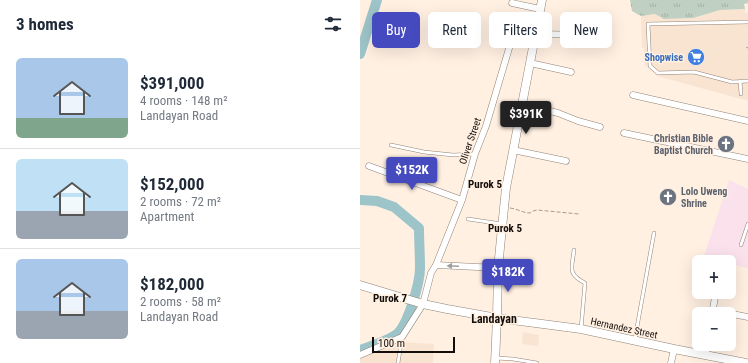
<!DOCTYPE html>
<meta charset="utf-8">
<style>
:root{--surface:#fff;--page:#f6f6f7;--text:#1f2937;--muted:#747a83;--line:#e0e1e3;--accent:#464abf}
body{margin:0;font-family:"Roboto Condensed",sans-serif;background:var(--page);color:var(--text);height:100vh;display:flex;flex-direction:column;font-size:15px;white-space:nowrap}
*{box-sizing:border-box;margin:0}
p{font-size:13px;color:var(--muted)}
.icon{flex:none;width:22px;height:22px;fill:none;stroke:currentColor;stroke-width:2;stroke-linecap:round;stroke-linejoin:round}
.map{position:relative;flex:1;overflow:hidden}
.side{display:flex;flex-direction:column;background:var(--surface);width:360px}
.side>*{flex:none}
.banner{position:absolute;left:12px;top:12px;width:316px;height:36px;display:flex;gap:8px}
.controls{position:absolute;left:332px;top:255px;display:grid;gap:8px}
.controls a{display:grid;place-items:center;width:44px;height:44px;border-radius:6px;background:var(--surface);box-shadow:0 4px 16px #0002;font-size:20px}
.scale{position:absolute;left:12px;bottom:10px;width:83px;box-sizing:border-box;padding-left:4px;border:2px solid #130e0a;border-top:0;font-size:11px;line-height:14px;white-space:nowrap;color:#130e0a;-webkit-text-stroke:3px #fff0e2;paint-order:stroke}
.price{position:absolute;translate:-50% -34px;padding:0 9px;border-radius:4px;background:var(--accent);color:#fff;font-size:13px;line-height:26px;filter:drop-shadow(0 1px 2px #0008)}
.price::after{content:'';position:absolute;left:50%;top:24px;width:12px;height:9px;margin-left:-6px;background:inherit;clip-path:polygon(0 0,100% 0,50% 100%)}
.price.active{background:#222;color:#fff}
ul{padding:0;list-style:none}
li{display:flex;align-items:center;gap:12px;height:100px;padding:0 16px}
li+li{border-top:1px solid var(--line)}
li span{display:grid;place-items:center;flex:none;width:112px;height:80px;border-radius:6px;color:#555}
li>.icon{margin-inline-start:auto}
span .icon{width:48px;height:48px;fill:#fffc;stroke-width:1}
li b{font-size:17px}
h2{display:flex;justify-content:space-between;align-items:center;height:48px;padding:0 16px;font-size:17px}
.chip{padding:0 14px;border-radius:6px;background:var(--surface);box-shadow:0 4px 16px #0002;font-size:14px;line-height:36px}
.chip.active{background:var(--accent);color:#fff}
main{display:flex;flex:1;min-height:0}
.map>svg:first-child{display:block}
.built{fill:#f9e4d1}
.industrial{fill:#fae1eb}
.grass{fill:url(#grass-tufts)}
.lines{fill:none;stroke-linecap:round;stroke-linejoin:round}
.river{stroke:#9dc4c8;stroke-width:10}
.lane-casing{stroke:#908377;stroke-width:4}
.street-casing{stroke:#908377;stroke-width:7}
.secondary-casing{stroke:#908377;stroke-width:9}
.path{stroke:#a89d92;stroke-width:1;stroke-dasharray:4 2;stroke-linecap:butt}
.lane{stroke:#fff;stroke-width:3}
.street{stroke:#fff;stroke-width:6}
.secondary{stroke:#fff;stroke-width:8}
.oneway{fill:#a19f9d}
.labels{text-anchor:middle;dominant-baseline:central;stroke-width:3;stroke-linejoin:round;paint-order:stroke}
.shop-label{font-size:10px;font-weight:bold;fill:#366cbe;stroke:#fff0e2;text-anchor:end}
.worship-label{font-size:10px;font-weight:bold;fill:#5b616d;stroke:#fff0e2;text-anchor:end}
.street-label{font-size:10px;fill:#130e0a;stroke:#fff0e2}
.neighbourhood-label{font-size:11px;font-weight:bold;fill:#130e0a;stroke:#fff0e2}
.quarter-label{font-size:12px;font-weight:bold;fill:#130e0a;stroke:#fff0e2}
</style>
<main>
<section class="side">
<h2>3 homes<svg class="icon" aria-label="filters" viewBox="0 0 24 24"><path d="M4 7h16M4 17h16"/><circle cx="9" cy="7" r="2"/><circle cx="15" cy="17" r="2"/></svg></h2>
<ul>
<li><span style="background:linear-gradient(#a9c7e8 75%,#7fa58c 0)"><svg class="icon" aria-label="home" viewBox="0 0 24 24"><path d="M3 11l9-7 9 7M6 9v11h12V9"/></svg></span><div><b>$391,000</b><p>4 rooms · 148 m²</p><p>Landayan Road</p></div></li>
<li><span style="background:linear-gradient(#bfe0f5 65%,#9aa5b1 0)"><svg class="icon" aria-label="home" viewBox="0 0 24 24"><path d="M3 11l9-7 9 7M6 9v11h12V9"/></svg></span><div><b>$152,000</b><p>2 rooms · 72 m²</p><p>Apartment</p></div></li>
<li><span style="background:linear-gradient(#a9c7e8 65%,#9aa5b1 0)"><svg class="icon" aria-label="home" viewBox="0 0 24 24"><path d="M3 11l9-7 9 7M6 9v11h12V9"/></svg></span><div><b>$182,000</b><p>2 rooms · 58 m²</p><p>Landayan Road</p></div></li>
</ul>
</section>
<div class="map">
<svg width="388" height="363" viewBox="0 0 388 363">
<defs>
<pattern id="grass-tufts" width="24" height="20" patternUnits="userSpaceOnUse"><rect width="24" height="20" fill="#c0d0c2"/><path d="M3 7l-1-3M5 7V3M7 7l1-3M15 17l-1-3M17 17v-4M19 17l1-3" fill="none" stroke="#a4b1a5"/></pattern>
</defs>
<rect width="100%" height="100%" fill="#fff0e2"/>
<path class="built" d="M385,9V13H388V100L381,99L297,76L288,67H285L284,48H282L281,16L296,14L304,19L333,18L360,10Z
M163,332L179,335L178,346L162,344Z
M36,342L74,344L73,363H0V359L2,357Z"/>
<path class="industrial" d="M369,180L388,189V268L369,264V262H360L343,259Z"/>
<path class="grass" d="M270,0H388V3L384,4L385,9L360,10L333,18L304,19L295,14L281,16L272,11Z"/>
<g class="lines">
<path class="river" d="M0,54L17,0
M0,200L17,201L34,207L59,228C59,241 60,255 60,268C60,282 48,325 37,334C28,341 11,346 0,350"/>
<defs>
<path id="lane" d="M388,22L288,24L290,66L298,73L334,72L372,82L388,81
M380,81L381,94
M31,145L64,152L93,155L115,154
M108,219L142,224
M381,245L388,224
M214,250C212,268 207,274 225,283L221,329
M275,340L277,327L294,233
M135,358L153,359L177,363
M38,363L42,337"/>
<path id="street" d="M152,3L180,9
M176,34L228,35
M170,63L211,72
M273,95L388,121
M162,104L198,113L218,121L240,127
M264,133L388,159
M153,150L206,161
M9,166L102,200
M76,265L138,268
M352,310L388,317
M352,314L356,292
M0,355L42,337L63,304L71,273L76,265L102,200L115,154L126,126L150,45
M346,355L347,344
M311,363L314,349"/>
<path id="secondary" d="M0,285L63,304L87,309L137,318L221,329L314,349L386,363
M135,363L137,318L138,268L146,188L170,63L182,0"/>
</defs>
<use href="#lane" class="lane-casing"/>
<use href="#street" class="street-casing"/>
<use href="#secondary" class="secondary-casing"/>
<path class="path" d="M386,47L388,48
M150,208C158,209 163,213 170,213L173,211L177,210L219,214"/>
<use href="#lane" class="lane"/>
<use href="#street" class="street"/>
<use href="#secondary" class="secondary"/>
</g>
<defs><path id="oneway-solid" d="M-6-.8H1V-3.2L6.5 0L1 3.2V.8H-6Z"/></defs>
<use class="oneway" href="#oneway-solid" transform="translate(93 266) rotate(-177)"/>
<defs>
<symbol id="supermarket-disc" viewBox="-11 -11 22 22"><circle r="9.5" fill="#3f7fe0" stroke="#fff0e2"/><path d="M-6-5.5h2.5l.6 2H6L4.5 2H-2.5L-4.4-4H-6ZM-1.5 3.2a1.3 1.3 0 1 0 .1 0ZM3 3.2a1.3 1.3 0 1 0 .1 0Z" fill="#fff"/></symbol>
<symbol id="church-disc" viewBox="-11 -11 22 22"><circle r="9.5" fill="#6b7280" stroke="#fff0e2"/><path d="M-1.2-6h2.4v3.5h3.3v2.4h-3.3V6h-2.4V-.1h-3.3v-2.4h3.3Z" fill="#fff"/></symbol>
</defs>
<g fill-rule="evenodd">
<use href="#supermarket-disc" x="326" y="47" width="20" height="20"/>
<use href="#church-disc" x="356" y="134" width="20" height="20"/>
<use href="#church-disc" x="298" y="187" width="20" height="20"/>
</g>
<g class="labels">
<g class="shop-label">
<text x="323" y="57">Shopwise</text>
</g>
<g class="worship-label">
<text x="353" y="138">Christian Bible<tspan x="353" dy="12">Baptist Church</tspan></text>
<text x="321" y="191" text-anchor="start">Lolo Uweng<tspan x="321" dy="12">Shrine</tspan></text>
</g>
<g class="street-label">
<text transform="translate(110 141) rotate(-71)">Oliver Street</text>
<text transform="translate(264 328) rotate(12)">Hernandez Street</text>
</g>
<g class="neighbourhood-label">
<text x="125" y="184">Purok 5</text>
<text x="145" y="228">Purok 5</text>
<text x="30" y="298">Purok 7</text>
</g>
<g class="quarter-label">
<text x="134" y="319">Landayan</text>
</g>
</g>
</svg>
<div class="controls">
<a>+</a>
<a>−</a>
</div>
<div class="scale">100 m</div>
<b class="price active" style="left:166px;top:135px">$391K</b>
<b class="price" style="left:52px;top:191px">$152K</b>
<b class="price" style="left:148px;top:293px">$182K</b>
<div class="banner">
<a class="chip active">Buy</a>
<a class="chip">Rent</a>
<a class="chip">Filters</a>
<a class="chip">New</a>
</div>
</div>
</main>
